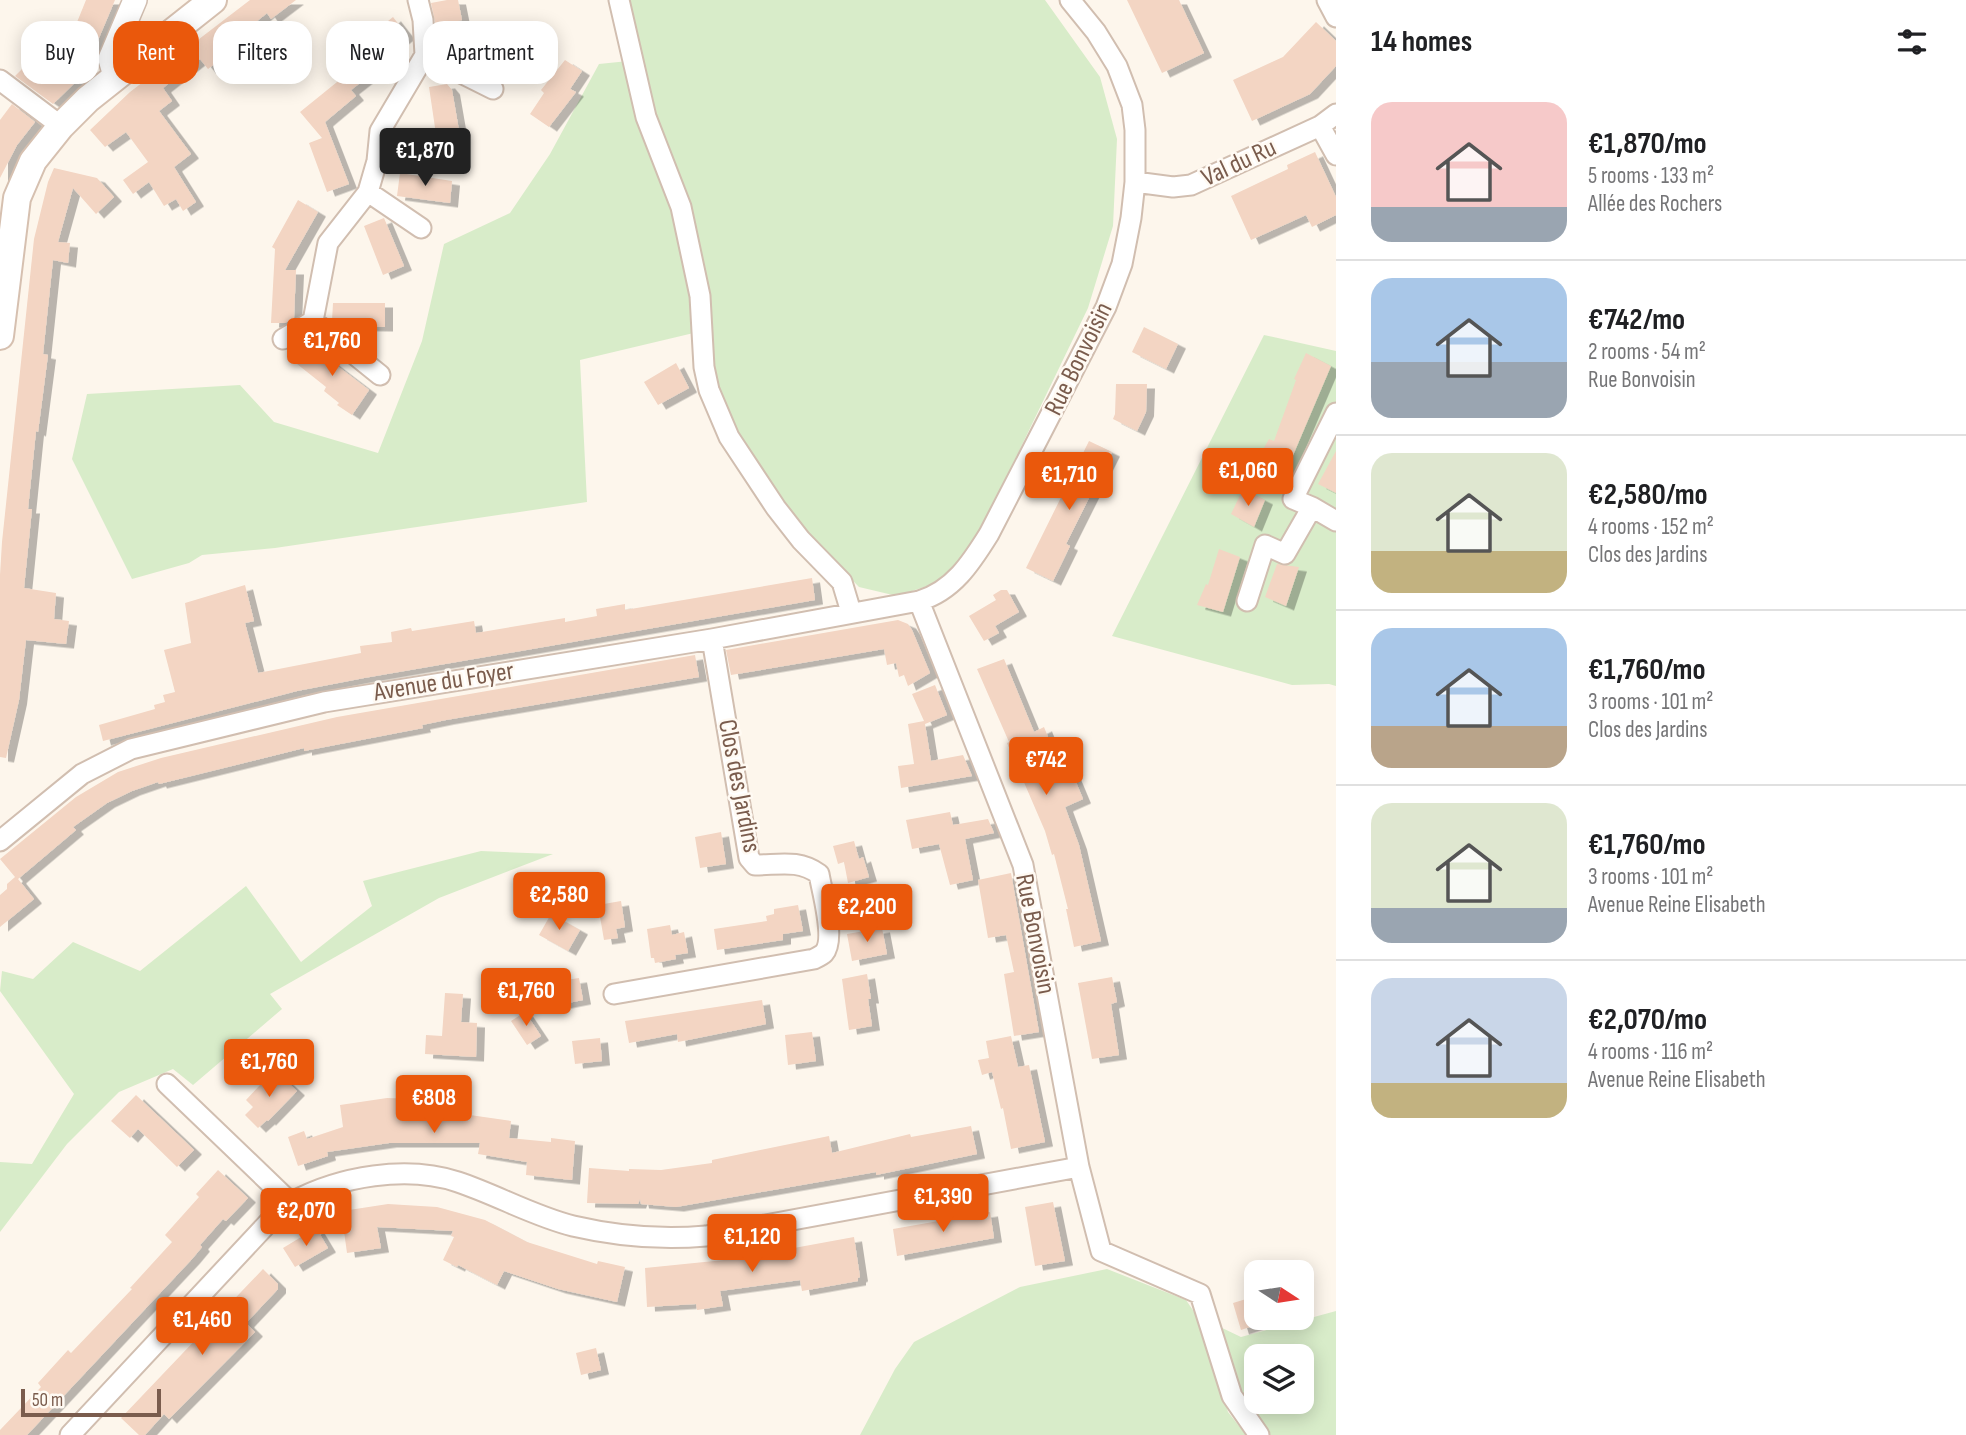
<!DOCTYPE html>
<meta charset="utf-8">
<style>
:root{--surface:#fff;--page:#f6f6f6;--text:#202124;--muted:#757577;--line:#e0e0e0;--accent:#ea580c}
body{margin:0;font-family:"Sofia Sans Condensed",sans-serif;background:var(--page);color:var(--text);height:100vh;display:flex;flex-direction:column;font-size:26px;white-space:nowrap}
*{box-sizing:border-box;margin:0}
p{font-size:23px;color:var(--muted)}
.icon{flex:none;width:38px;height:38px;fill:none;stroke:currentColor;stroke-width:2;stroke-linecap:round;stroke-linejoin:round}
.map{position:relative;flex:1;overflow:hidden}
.sheet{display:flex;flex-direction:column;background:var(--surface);width:630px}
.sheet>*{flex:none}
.guide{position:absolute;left:21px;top:21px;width:665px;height:63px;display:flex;gap:14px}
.needle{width:46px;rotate:102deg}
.tools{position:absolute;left:1244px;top:1260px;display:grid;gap:14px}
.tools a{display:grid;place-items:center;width:70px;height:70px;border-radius:14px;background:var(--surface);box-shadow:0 4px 18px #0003;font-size:35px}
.scale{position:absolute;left:21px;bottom:18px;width:140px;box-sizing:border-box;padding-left:7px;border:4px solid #7a5c4d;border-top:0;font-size:19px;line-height:24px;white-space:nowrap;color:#7a5c4d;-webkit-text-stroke:5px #fffaf3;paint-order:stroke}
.price{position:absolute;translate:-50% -60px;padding:0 16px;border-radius:7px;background:var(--accent);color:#fff;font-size:23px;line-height:46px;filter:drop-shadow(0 2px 4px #0008)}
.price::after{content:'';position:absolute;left:50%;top:42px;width:21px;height:16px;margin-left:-10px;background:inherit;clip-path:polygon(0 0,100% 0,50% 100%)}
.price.on{background:#222;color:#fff}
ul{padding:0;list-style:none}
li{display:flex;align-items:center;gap:21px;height:175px;padding:0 35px}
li+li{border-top:2px solid var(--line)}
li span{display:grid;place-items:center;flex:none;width:196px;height:140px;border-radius:21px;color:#555}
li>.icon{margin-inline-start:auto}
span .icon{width:84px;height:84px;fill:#fffc;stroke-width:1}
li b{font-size:30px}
h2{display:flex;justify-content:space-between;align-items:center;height:84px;padding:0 35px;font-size:30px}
.tag{padding:0 24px;border-radius:21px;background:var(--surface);box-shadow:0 4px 18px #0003;font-size:24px;line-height:63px}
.tag.on{background:var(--accent);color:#fff}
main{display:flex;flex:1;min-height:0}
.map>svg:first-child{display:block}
.green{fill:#d8ecc9;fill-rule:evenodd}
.building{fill:#f3d5c3;filter:url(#shadow)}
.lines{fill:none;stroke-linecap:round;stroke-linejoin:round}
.minor-casing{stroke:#d1beb0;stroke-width:23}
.tertiary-casing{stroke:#d1beb0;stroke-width:26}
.secondary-casing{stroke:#d6c0b0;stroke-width:30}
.minor{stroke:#fff;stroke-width:19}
.tertiary{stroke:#fff;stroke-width:23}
.secondary{stroke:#fff;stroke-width:26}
.labels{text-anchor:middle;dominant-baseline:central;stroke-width:5;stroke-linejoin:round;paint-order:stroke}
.street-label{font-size:26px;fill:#7a5c4d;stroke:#fffaf3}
</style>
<main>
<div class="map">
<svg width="1336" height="1435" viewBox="0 0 1336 1435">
<defs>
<filter id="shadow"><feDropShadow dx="8" dy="4.5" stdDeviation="0" flood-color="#0004"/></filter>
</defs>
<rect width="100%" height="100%" fill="#fdf6ec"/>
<path class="green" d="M624,0H1045L1100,77L1117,139L1113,226L1088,308L1004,482L971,548L936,583L897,596L859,587L773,498L725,413L702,331L580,360L587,502L275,548L202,555L189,563L132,579L72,459L87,394L240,385L274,422L378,453L422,341L444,244L510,213L550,154L599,64L638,60Z
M1264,335L1336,351V686L1329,684L1292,685L1112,636Z
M481,851L553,854L439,898L270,994L282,1009L193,1085L173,1069L119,1092L67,1144L0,1232V1162L32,1164L74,1094L0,991L2,971L33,979L73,942L140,971L246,886L301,962L372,906L363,881Z
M1107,1269L1186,1300L1203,1325L1228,1412L1246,1435H860L895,1369L914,1342L1020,1287Z
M1336,1311V1435H1267L1241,1400L1218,1326L1241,1337ZM1256,1356H1302V1402H1256Z"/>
<path class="building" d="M86,0H115L93,52L69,42Z
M250,0H296L271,19L267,13L217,54L220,60L208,69L200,59L163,88L172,101L159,111L191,154L174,167L196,202L183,211L176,199L164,206L149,182L133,194L123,180L148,162L126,132L105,147L90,130L130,92Z
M447,0H458L462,20L436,26L431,3Z
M1127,0H1179L1204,53L1162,73Z
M393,17L407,35L387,51L392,58L351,90L356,96L325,122L349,184L327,192L309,143L322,138L300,112L342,78L337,72L378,40L373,33Z
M1316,22L1336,41V66L1310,94L1252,121L1233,80L1283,57Z
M517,30L521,52L469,61L465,38Z
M61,43L85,73L53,104L15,76L26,65L30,69L42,56L46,60Z
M565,60L582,71L570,89L576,92L549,127L530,114L544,93L541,90Z
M447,84L452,90L460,136L437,141L429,87Z
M12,104L35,122L17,145L0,178V120Z
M1315,152L1336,197V215L1312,227L1306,215L1251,240L1231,196L1288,169L1287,165Z
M54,168L97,178L114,197L96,214L73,188L58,242L70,243L68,263L53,260L43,354L48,355L38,432L36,431L28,509H32L24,588L56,593L54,619L69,621L66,644L26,640L19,700L6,758L0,757V575L2,542L34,239L48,182Z
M400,173L452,181L450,203L397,196Z
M298,200L318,212L285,270H296L294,318L285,323H271L275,249L272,247Z
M384,218L404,266L383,275L364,226Z
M333,303H385V327L338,326L332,321Z
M1144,327L1178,344L1166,369L1132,352Z
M306,342L369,390L352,415L337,405L339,403L324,391L326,387L292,360Z
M1306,353L1331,366L1285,474L1256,462L1269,439L1274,441L1296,380L1294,379Z
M676,363L689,388L658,405L644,382Z
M1116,384H1147L1146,412L1137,431L1113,419L1115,414Z
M1089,441L1112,452L1066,544L1070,546L1053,581L1026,568Z
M1336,451V493L1318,484Z
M1243,489L1265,500L1254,527L1231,514Z
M1219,549L1240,557L1223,612L1197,605L1206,584L1208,585Z
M1277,564L1299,567L1286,606L1265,597Z
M812,578L815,600L364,678L297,691L103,741L99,725L155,709L154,705L165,702L163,695L175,692L164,650L191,643L185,603L245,585L254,621L245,623L258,673L361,653L360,646L392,642L391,632L411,628L412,631L474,621L476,633L565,618V622L597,616L596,609L625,604V610Z
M1001,590H1007L1019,612L995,626L999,633L984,641L969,616L996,600L993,595Z
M898,620L908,624L912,630L930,673L908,686L904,675L899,677L896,663L887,665L884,649L731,675L726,650Z
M695,655L699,677L446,720L422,725L423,728L304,751V748L159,784L158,782L132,791L107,803L73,827L76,830L18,879L34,899L0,927V895L7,889V884L15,877L0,859L76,797L118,772L161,758L337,717Z
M1004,659L1034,732L1044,727L1065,779L1073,775L1083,799L1065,807L1079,845L1101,941L1074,947L1066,909H1068L1054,854L1052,855L1045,831L1007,743L1009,742L977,669Z
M935,685L947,715L925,724L931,761L963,755L972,776L901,788L898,766L914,764L908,724L924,721L912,694Z
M950,812L953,825L988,819L994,833L965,839L973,880L950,885L939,844L912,849L906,820Z
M721,832L726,864L700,868L695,837Z
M854,841L859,859L863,857L869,877L848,883L844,862L838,864L833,846Z
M1011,873L1039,1032L1014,1036L1004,974L1014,972L1006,935L988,938L978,880Z
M621,901L625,927L616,929L618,938L604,940L598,905Z
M798,905L803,931L783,934V940L717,950L714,929L767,921L766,916L774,914V909Z
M551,914L580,930L568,951L539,935Z
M670,925L672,935L684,932L688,953L675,955L676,959L655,963L654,958H651L647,929Z
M882,928L887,954L852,961L847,934Z
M867,974L871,999H868L872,1026L849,1030L842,979Z
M1112,977L1117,1002L1111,1004L1119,1055L1092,1059L1078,983Z
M579,978L583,1000L563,1004L559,981Z
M445,993L463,994L461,1022L477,1023L476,1057L425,1054L426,1035L442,1036Z
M762,1000L766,1024L678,1042L677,1034L629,1043L625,1021Z
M525,1012L541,1036L527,1045L511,1021Z
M812,1032L816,1061L788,1065L785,1035Z
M1011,1036L1018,1067L1029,1065L1045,1142L1011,1149L1003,1108L1001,1109L992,1072L982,1075L978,1060L989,1058L986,1041Z
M600,1038L602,1061L575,1064L572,1041Z
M274,1070L297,1091L268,1121L267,1120L258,1128L245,1115L253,1107L246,1100Z
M136,1095L194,1150L177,1167L138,1129L130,1138L111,1121Z
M387,1098L419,1099V1102H463V1114L511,1121L509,1138L551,1142V1138L575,1141L572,1180L526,1175L527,1162L478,1154L480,1143H389L327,1152L328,1156L298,1166L288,1137L304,1131L307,1139L343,1127L340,1105Z
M971,1126L977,1154L876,1175V1172L676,1207L641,1204L640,1199L638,1204L587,1203L589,1168L629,1171V1169L661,1170L712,1163V1160L829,1136L832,1153L910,1134L911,1137Z
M218,1170L248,1198L226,1221L223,1219L200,1245L202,1247L192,1259L27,1435H0V1430L41,1387L38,1383L68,1350L71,1353L132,1289L130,1288L172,1242L165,1235L199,1197L196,1194Z
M1053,1202L1065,1261L1035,1266L1025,1207Z
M388,1204L437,1207L485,1220L527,1242L597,1264L598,1261L625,1267L617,1302L558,1289L504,1271L497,1285L458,1265L457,1267L443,1260L454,1237L451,1236L453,1231L377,1227L381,1248L347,1253L343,1224L351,1223L349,1210Z
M990,1212L994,1238L897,1256L893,1229Z
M316,1228L328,1248L295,1267L283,1248Z
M854,1237L860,1277L858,1278V1281L802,1291L800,1280L720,1291L723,1306L697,1310L696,1304L647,1307L645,1268L734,1259Z
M263,1269L278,1284V1289L246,1323L255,1332L169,1419L164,1414L145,1435H139L121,1418Z
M1256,1296V1325L1241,1330L1233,1303Z
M596,1348L601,1370L581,1375L576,1353Z"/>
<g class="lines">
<defs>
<path id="minor" d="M619,0L646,117L681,207L700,296L704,367L709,390L729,437L776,508L801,540L842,582L851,612
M1327,0L1336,17
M425,55L493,89
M0,80L61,126
M1320,126L1336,155
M1135,182L1173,187L1191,185L1320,126L1336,114
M368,192L421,228
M313,321L380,375
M283,339L313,321L328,243L368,192L377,161L380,131L425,55L423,20L418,0
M1312,507L1336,521
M919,601L1023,865L1079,1167L1101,1251L1200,1294L1232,1396L1259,1435
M1247,601L1265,545L1285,554L1312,507L1293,499L1336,413
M0,841L82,774L131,749L324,702L712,639L919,601C953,591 971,563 989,534L1106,307L1122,264L1131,218L1135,182V130L1132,105L1117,66L1096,32L1070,0
M614,994L814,959C816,958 823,954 824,953C836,939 822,892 819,874C798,859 779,865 755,865L749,858L712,639
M167,1084L291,1203
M70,1435L268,1223C276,1216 283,1207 292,1202C340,1176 407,1165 458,1182C497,1195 533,1216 573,1226C616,1236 662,1240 706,1236L1079,1167"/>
<path id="tertiary" d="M115,76L110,59L135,0"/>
<path id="secondary" d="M0,336L17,198L33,161L61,126L88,99L213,0"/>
</defs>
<use href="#minor" class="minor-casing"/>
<use href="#tertiary" class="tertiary-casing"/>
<use href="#secondary" class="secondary-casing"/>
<use href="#minor" class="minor"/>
<use href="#tertiary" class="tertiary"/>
<use href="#secondary" class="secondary"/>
</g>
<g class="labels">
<g class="street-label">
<text transform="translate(1239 163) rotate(-25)">Val du Ru</text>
<text transform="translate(1079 359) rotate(-64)">Rue Bonvoisin</text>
<text transform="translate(444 682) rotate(-9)">Avenue du Foyer</text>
<text transform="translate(739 786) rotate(79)">Clos des Jardins</text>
<text transform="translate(1035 934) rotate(79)">Rue Bonvoisin</text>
</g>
</g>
</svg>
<div class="tools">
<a><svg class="needle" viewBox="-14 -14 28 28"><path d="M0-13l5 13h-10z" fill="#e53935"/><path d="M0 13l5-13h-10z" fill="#757577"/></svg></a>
<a><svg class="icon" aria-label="layers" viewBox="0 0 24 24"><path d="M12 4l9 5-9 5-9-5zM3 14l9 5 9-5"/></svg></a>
</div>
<div class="scale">50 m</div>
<b class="price on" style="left:425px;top:188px">€1,870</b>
<b class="price" style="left:332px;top:378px">€1,760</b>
<b class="price" style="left:1248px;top:508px">€1,060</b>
<b class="price" style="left:1069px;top:512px">€1,710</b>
<b class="price" style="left:1046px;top:797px">€742</b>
<b class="price" style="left:559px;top:932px">€2,580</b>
<b class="price" style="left:867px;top:944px">€2,200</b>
<b class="price" style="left:526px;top:1028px">€1,760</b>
<b class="price" style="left:269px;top:1099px">€1,760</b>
<b class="price" style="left:434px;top:1135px">€808</b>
<b class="price" style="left:943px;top:1234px">€1,390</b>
<b class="price" style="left:306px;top:1248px">€2,070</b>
<b class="price" style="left:752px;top:1274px">€1,120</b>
<b class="price" style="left:202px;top:1357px">€1,460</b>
<div class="guide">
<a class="tag">Buy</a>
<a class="tag on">Rent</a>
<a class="tag">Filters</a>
<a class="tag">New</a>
<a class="tag">Apartment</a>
</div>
</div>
<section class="sheet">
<h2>14 homes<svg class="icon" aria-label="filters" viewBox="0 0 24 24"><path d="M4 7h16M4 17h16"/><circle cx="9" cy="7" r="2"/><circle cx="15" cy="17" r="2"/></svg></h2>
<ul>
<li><span style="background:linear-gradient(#f6c9c9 75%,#9aa5b1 0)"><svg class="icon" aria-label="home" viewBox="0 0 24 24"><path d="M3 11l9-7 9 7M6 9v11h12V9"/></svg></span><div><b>€1,870/mo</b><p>5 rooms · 133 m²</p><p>Allée des Rochers</p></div></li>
<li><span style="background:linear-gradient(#a9c7e8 60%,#9aa5b1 0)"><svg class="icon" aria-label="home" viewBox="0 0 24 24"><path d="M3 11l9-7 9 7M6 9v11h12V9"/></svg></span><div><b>€742/mo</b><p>2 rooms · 54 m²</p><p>Rue Bonvoisin</p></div></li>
<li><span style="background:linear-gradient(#dfe7d0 70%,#c2b280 0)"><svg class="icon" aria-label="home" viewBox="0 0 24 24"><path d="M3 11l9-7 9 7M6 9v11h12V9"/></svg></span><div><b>€2,580/mo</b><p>4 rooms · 152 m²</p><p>Clos des Jardins</p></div></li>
<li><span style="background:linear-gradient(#a9c7e8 70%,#b9a48a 0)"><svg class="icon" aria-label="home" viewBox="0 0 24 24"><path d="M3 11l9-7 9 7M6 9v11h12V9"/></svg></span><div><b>€1,760/mo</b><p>3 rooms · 101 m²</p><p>Clos des Jardins</p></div></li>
<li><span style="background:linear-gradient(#dfe7d0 75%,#9aa5b1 0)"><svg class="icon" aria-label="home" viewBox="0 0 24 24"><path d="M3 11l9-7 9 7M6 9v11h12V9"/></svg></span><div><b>€1,760/mo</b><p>3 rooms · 101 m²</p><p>Avenue Reine Elisabeth</p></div></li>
<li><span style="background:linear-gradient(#c9d6e8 75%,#c2b280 0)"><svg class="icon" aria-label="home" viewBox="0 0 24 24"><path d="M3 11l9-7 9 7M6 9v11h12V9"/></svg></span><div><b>€2,070/mo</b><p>4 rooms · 116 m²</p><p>Avenue Reine Elisabeth</p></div></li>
</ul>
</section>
</main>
